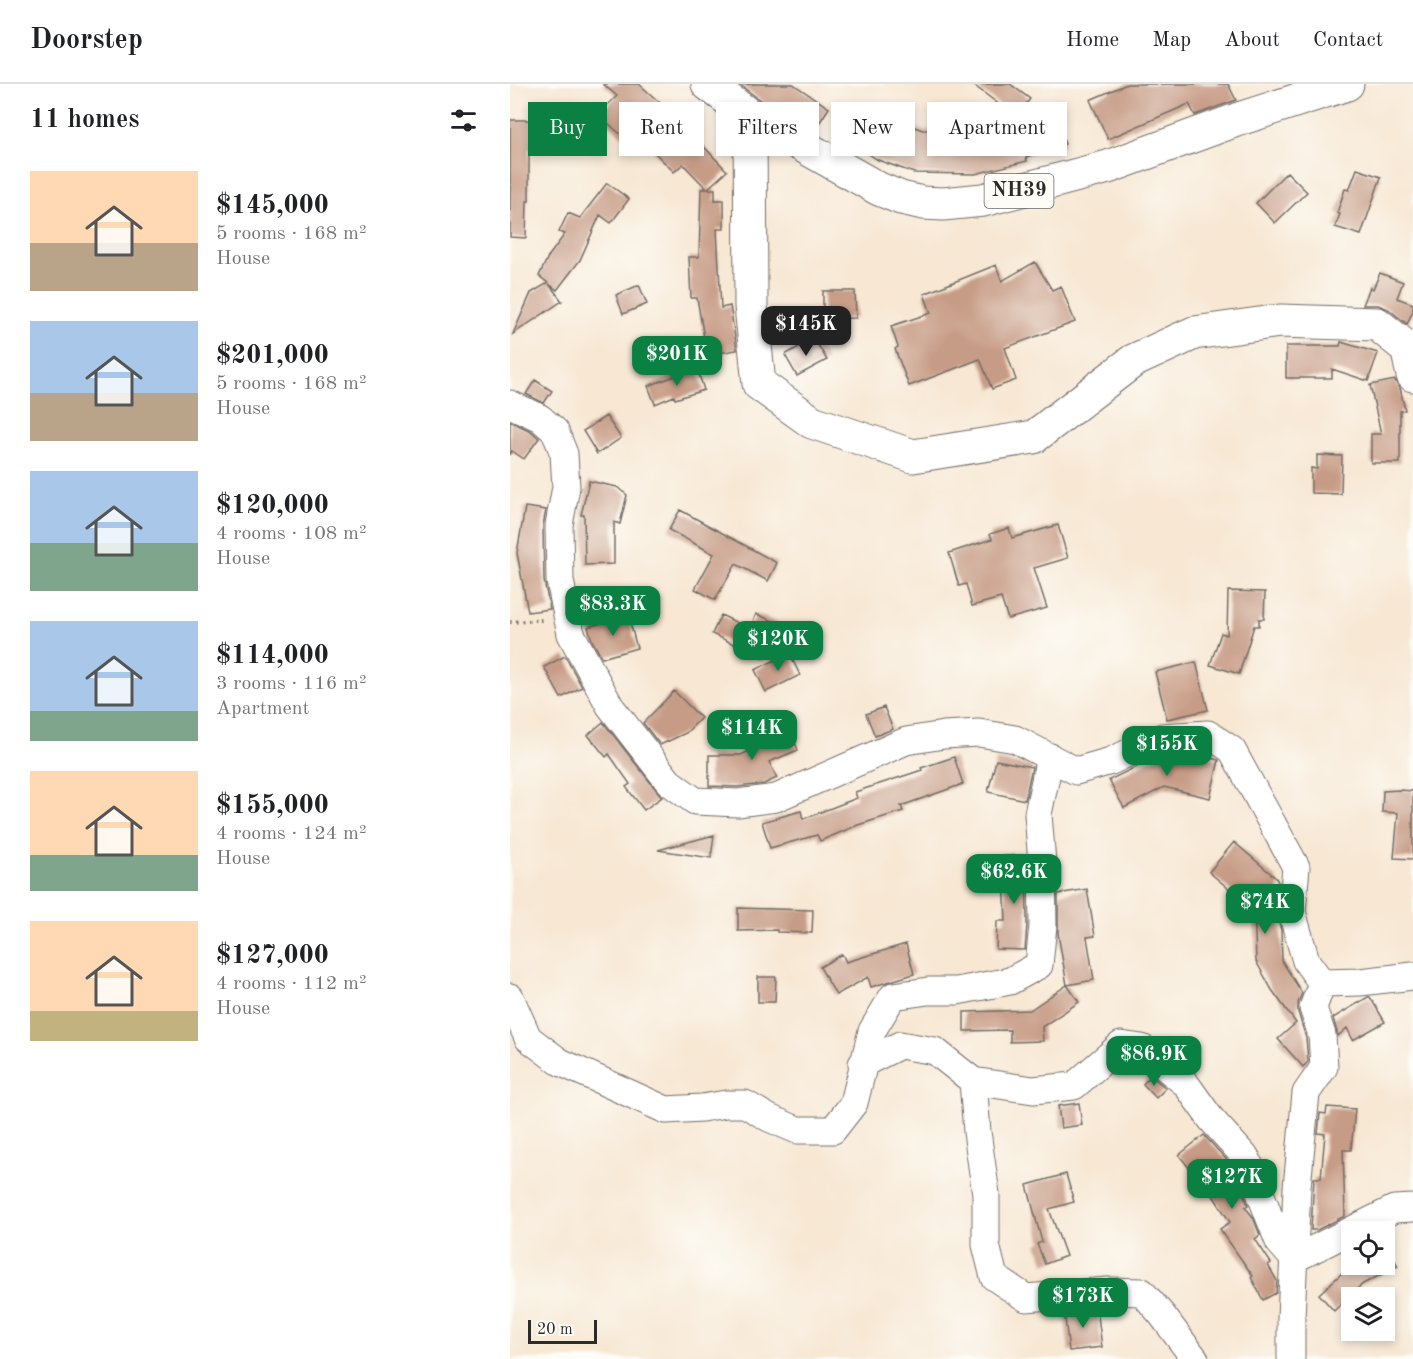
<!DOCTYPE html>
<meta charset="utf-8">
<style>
:root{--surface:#fff;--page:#f6f6f6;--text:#202124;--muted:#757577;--line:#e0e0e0;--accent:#0b8043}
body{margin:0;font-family:"Old Standard TT",serif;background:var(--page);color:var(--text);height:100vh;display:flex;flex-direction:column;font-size:22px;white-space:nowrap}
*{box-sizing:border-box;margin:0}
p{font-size:20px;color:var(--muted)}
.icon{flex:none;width:33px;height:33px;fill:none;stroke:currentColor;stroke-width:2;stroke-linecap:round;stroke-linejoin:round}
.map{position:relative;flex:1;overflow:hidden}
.details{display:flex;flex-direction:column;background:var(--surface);width:510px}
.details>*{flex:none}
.banner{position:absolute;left:18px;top:18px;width:570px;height:54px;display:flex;gap:12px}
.tools{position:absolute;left:831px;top:1137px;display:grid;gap:12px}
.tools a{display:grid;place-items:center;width:54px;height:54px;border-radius:0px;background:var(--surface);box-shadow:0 3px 9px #0003;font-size:30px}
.scale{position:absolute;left:18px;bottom:15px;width:69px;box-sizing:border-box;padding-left:6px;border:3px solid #2b2b2b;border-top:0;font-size:16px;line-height:21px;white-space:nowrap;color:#2b2b2b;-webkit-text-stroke:4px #fdfcf7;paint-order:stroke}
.price{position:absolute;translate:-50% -51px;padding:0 14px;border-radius:12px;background:var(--accent);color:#fff;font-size:20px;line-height:39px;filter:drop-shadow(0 2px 3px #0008)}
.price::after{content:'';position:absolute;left:50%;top:36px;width:18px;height:14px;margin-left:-9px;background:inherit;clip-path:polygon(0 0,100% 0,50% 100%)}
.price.selected{background:#222;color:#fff}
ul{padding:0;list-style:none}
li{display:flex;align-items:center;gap:18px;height:150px;padding:0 30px}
li span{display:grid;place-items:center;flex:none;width:168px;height:120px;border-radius:0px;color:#555}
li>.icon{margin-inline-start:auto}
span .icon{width:72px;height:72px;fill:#fffc;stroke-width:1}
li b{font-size:26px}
h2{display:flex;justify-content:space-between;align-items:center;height:72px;padding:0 30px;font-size:26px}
.pill{padding:0 21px;border-radius:0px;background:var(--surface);box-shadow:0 3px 9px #0003;font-size:21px;line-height:54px}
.pill.selected{background:var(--accent);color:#fff}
header{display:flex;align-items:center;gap:36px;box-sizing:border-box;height:84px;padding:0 30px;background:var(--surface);border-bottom:2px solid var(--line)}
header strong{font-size:28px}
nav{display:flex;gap:33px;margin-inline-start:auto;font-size:21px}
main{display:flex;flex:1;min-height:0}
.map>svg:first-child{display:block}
.building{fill:#c79c86}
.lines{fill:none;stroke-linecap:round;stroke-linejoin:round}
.street-casing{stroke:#726d66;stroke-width:29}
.secondary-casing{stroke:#726d66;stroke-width:35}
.highway-casing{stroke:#726d66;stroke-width:35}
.path{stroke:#726d66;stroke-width:4;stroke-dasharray:1.5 4.5;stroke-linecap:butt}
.street{stroke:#fff;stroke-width:27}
.secondary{stroke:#fff;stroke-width:33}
.highway{stroke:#fff;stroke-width:33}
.labels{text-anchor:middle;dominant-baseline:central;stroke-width:5;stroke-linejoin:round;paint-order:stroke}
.shield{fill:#fdfcf7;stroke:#6a6a68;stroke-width:1.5}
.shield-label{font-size:20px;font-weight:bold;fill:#2b2b2b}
</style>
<header>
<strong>Doorstep</strong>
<nav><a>Home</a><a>Map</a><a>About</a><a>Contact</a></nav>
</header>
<main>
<section class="details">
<h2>11 homes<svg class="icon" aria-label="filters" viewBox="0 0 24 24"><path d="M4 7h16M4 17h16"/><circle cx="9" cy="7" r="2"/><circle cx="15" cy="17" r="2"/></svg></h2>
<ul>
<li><span style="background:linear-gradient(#ffd9b3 60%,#b9a48a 0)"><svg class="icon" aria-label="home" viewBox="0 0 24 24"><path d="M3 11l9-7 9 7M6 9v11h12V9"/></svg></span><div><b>$145,000</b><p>5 rooms · 168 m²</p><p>House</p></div></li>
<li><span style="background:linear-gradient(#a9c7e8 60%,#b9a48a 0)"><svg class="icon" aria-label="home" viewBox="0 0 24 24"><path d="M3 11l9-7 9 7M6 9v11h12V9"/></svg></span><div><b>$201,000</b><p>5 rooms · 168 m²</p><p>House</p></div></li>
<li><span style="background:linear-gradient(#a9c7e8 60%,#7fa58c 0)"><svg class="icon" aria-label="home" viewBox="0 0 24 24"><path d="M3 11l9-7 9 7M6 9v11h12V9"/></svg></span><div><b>$120,000</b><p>4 rooms · 108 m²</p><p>House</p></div></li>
<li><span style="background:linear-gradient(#a9c7e8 75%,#7fa58c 0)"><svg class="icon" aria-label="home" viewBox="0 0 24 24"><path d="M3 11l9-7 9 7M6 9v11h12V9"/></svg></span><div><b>$114,000</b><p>3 rooms · 116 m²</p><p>Apartment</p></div></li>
<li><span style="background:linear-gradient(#ffd9b3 70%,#7fa58c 0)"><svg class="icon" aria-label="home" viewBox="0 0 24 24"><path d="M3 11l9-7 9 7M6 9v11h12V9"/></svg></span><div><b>$155,000</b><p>4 rooms · 124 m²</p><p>House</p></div></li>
<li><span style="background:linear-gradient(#ffd9b3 75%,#c2b280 0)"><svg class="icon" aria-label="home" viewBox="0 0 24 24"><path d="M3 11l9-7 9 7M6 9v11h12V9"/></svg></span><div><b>$127,000</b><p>4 rooms · 112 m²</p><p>House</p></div></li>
</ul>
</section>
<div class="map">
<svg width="903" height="1275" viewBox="0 0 903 1275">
<rect width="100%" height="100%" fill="#fdfcf7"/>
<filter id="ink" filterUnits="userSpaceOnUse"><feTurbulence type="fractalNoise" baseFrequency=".0167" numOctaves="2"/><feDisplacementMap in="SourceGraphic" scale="12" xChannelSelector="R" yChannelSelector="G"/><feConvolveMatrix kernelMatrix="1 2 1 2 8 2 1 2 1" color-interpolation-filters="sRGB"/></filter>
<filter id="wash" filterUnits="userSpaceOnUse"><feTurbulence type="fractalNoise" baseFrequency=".008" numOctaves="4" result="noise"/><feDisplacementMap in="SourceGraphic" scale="24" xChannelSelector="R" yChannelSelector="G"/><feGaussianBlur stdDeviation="1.35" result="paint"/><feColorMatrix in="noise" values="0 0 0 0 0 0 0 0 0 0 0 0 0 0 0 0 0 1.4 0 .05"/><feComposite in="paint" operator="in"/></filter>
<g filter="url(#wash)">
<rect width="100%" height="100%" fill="#f7e7d3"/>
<g id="blocks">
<path class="building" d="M93,0H129L167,34L217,87L197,105H205V116H214V145H207L211,224L220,222L227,266L197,271L187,214H181L179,173H189L191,105H197L173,80L164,88L125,49L118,57L88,30L107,12Z
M229,0H283L319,24L304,47L250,16Z
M462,0H500L520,15L506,33Z
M617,0H718L726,16L685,31L679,20L598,55L580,16Z
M370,25L390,38L413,46L492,47L545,30L555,60L516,73L517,77L465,90L404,89L368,76L338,56L356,30L363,35Z
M0,36H26V64H19V117H17L16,154L0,153Z
M847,85L871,93L851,151L825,143L830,130L827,129L835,105L839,106Z
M777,88L797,108L765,139L746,119Z
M97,99L119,115L101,139L90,131L70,176L47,206L39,200L52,217L3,250L21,209L38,199L29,192L38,173L55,150L49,148L58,129L70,134Z
M525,178L542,206L551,202L565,238L495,264L506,296L482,305L470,275L399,302L385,265L388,263L381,242L421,229L414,210L486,181L492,197Z
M870,189L893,198L887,214L903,220V227L897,240L878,225L868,221H853L860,203L863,205Z
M129,201L137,220L113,230L106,211Z
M313,207H345L346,234L313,235Z
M304,254L317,276L287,292L275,271Z
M831,258L868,269L858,297L822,285V294H776V262H830Z
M187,284L194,306L165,315L164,312L145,320L138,302Z
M25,296L42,307L34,319L16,310Z
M885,296L890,304L895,326L890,327V379H861V350H871L860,301Z
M96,332L111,354L87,370L73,347Z
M0,337L21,347L29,354L14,375L2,367L0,371Z
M807,371L832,372L831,410L801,409V384L807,385Z
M79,397L107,403L117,411L110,440L104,438V480L75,481L74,431H71Z
M15,423L36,426L33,441L34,497L40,525L18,528L7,469Z
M170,426L267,479L258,497L226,480L205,516L185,505L204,470L159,446Z
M548,441L558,474L524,484L537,524L498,535L491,514L462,522L456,500L449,502L439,469L482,455L480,450L499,444L502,454Z
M718,507L755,508L754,535H749V542H744L729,590L700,581L711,549L717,551Z
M246,530L268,539L254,574L202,550L211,531L240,545Z
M118,531L127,564L92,574L82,556L78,543Z
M279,569L290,591L256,608L245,586Z
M55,572L72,603L51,614L34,583Z
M686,578L698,626L657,635L645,588Z
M164,607L191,634L176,649L150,661L133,639Z
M374,623L383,645L365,652L356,630Z
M93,638L152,713L134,726L116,703L120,700L99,670L96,673L78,651Z
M277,638L288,666L259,678L267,694L254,700L227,703L199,702V671H231L257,659L252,647Z
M655,669H680L709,676L700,714L654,703L614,724L599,696Z
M444,673L453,700L391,722L393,727L348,741L310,757L307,751L260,764L252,738L291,727L293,735L347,714L345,708L412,686L411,684Z
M486,676L522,683L515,716L478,708Z
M890,706L903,707V775L884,774L888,729L872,728L873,707Z
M204,751L201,774L148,766Z
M724,758L766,794L769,800L766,827L771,846L772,877L792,909L788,919V928L796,954L798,978L793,983L768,955L786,939L762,906L746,877L744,822L736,825L732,816L699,788Z
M516,771L517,840L515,866L486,865L487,837H496L493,772Z
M577,805L585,852L577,853L584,896L557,901L548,850V810Z
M228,824L303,826L302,849L267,848V846L228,847Z
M396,860L404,890L361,903L358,893L326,911L310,883L332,870L336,878Z
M248,893H266L265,918H248Z
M557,901L569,918L532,943L533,957L500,958V946L454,947V928L520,926Z
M858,913H860L875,938L843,956L837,944L828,952L823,934Z
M641,992L656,1004L646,1014L633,1000Z
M569,1019L572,1041L551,1044L548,1022Z
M817,1023L845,1025L841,1066H833L835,1132L807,1146H801L804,1094H811L815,1050L808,1049L810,1029L816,1030Z
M694,1051L723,1083L738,1121L735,1123L743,1133L750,1151L745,1155L761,1179L758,1181L767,1197L766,1209L753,1216L741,1193L743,1192L710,1145L720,1138L697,1102L695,1104L669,1071Z
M556,1090L564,1118L539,1125L556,1172L535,1180L527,1160L532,1158L517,1101Z
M875,1159L888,1182L853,1200L842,1209L824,1227L809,1210L842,1180H874Z
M587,1224L592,1263L559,1267L554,1227Z"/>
</g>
</g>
<g filter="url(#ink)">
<use href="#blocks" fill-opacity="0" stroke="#726d66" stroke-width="1.5"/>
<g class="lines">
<defs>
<path id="street" d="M0,320L30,334L45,347L54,370L56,403L49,441L50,497L61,550L100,622L159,698L185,717L228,719L266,714L396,657L434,651L469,649L505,655L566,687L601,677L652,653L698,650L722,666L786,783L782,828L796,877L812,899L850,898L903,892
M0,913L18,954L50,978L156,1026L192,1024L216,1020H235L259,1034L287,1046H323L344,1019L362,947L383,912L418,907H447L500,897L529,881L533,841L532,779L528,730L540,673
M352,980L390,961L425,967L463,997L467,1048L476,1110V1161L484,1193L516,1214L598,1207L632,1208L652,1231L685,1275
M463,997L523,1006L564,1002L611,961L632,964L676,1000L701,1035L737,1075L769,1158L784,1175L884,1125L903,1124
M781,1275V1234L787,1103L796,1009L814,983L812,951L803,924L812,899"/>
<path id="secondary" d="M240,32L241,222L249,300L302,338L403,372L524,353L623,277L684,249L770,237L867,240L897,264L903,291"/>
<path id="highway" d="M198,0L240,32L369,105L391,114L413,119L433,120L473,116L598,83L729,35L837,0"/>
</defs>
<use href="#street" class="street-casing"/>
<use href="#secondary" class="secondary-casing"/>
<use href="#highway" class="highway-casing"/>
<path class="path" d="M0,538L33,536"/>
<use href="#street" class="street"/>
<use href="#secondary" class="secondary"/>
<use href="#highway" class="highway"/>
</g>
</g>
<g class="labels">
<rect class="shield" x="474.5" y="90" width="69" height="34" rx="4.5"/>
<g class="shield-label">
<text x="509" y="107">NH39</text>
</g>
</g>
</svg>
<div class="tools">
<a><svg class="icon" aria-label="locate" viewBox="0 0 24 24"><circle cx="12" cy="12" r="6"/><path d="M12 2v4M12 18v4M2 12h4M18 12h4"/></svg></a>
<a><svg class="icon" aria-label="layers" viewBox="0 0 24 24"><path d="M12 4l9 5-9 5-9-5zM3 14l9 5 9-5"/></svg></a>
</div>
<div class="scale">20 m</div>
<b class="price selected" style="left:296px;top:273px">$145K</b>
<b class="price" style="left:167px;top:303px">$201K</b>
<b class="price" style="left:103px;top:553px">$83.3K</b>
<b class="price" style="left:268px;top:588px">$120K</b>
<b class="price" style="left:242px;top:677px">$114K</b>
<b class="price" style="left:657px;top:693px">$155K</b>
<b class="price" style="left:504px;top:821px">$62.6K</b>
<b class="price" style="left:755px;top:851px">$74K</b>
<b class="price" style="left:644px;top:1003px">$86.9K</b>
<b class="price" style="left:722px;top:1126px">$127K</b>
<b class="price" style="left:573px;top:1245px">$173K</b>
<div class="banner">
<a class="pill selected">Buy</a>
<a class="pill">Rent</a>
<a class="pill">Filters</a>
<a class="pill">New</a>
<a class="pill">Apartment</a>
</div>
</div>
</main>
